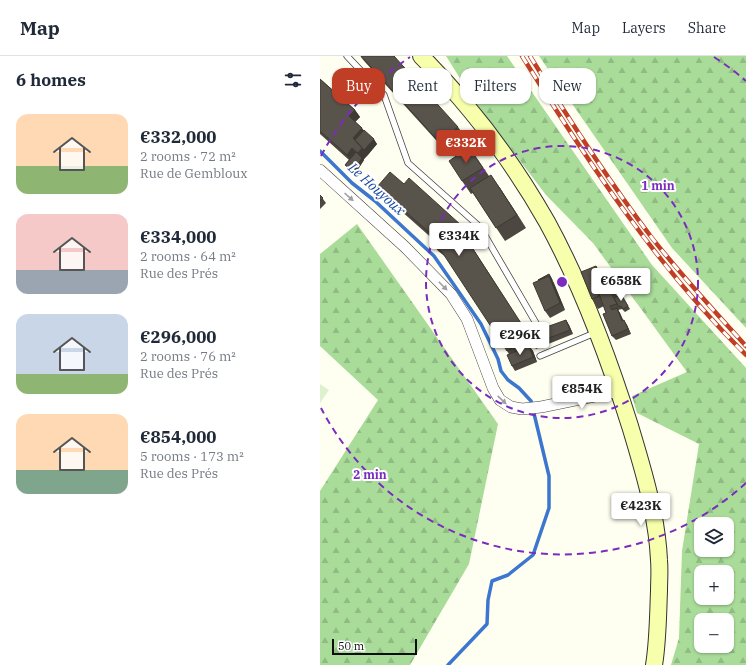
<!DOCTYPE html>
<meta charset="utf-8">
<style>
:root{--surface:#fff;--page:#f2f2f3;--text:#1f2937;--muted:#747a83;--line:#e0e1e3;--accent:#c03e26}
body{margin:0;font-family:"IBM Plex Serif",serif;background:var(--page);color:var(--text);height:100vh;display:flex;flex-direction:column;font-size:15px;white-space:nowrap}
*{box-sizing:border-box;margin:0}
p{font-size:13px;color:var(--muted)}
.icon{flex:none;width:22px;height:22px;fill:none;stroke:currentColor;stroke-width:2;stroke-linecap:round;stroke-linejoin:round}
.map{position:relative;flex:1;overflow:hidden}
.sheet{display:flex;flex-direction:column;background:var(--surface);width:320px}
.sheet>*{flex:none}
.banner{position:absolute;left:12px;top:12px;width:354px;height:36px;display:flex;gap:8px}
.fabs{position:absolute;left:374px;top:461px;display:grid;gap:8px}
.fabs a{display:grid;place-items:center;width:40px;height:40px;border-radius:8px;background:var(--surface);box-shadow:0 1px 3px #0004;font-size:20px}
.scale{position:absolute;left:12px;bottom:10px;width:85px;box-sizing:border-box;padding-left:4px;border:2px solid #0f0f0f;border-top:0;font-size:11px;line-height:14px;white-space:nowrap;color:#0f0f0f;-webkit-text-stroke:3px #fff;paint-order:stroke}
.price{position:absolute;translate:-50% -34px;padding:0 9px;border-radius:4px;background:#fff;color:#222;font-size:13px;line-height:26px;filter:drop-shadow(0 1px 2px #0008)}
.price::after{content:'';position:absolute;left:50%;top:24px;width:12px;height:9px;margin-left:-6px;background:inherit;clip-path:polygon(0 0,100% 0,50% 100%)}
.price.on{background:var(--accent);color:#fff}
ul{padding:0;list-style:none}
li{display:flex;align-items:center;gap:12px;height:100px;padding:0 16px}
li span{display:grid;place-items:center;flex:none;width:112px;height:80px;border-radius:12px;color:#555}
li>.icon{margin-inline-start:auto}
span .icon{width:48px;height:48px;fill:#fffc;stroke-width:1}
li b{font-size:17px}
h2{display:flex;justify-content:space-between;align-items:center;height:48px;padding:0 16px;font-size:17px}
.chip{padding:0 14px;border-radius:12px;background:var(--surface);box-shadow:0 1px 3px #0004;font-size:14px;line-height:36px}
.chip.on{background:var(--accent);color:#fff}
header{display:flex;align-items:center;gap:24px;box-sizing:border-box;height:56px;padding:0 20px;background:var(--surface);border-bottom:1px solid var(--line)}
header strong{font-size:19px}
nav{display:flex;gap:22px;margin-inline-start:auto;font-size:14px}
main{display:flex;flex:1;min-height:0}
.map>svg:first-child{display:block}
.forest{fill:url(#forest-firs);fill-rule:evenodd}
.pitch{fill:#dcf1cc}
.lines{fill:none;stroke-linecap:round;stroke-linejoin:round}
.stream{stroke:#3c76ce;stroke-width:3.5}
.lane-casing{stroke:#424242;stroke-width:7}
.street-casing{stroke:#424242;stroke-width:12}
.secondary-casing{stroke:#313131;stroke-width:18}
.lane{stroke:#fff;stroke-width:5.5}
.street{stroke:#fff;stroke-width:11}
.secondary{stroke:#f7ffac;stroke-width:16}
.rail-casing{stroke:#c03e26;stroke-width:4.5}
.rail{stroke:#fff;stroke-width:3;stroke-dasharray:9;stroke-linecap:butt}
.wall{fill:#4c4740}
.shaded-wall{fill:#3e3a34}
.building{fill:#58534b;stroke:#3e3a34}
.oneway{fill:#9f9f9f}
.ring{fill:none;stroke:#7b2cbf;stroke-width:2;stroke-dasharray:7 5}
.labels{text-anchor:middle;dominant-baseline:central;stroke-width:4;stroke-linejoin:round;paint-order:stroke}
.water-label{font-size:14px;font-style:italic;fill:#1749a2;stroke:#fff}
.centre{fill:#7b2cbf;stroke:#fff;stroke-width:2}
.ring-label{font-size:12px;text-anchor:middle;font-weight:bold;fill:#7b2cbf;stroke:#fff;stroke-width:4;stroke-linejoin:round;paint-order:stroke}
</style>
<header>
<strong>Map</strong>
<nav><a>Map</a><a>Layers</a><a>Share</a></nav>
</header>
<main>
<section class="sheet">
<h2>6 homes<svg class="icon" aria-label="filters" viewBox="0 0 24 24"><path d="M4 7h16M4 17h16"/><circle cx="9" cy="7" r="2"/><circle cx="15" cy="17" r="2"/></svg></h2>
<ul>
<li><span style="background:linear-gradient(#ffd9b3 65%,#8fb573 0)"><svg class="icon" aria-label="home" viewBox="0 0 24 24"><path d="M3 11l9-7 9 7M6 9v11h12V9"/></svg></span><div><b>€332,000</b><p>2 rooms · 72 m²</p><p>Rue de Gembloux</p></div></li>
<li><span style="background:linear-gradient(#f6c9c9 70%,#9aa5b1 0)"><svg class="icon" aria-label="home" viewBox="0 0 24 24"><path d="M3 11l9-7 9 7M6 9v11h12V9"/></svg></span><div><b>€334,000</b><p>2 rooms · 64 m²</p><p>Rue des Prés</p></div></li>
<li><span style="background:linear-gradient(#c9d6e8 75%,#8fb573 0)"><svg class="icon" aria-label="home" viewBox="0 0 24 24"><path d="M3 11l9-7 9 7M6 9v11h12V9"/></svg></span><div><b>€296,000</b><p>2 rooms · 76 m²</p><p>Rue des Prés</p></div></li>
<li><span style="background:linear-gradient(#ffd9b3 70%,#7fa58c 0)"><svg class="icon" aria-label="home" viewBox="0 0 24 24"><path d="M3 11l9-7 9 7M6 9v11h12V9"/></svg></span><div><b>€854,000</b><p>5 rooms · 173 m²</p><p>Rue des Prés</p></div></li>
</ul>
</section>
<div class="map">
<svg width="426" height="609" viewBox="0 0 426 609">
<defs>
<pattern id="forest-firs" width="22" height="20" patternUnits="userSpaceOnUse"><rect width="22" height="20" fill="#a9db99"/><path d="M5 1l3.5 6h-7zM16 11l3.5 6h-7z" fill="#90bb83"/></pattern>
</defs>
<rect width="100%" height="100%" fill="#fffff1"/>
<path class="forest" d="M126,0H187L332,209L426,312V609H351L359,582L362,495L379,388L317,357L312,340L367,316L273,187L226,139L153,43ZM381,468H407V494H381ZM381,516H407V542H381ZM381,564H407V590H381Z
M219,0H426V272L352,192Z
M37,168L178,368L149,508L90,609H0V435L58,344L0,290V198Z"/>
<path class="pitch" d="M0,328L9,334L0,347Z"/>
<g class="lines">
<path class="stream" d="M0,95L32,127L55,145L114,200L161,268L178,303L181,315L188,324L199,332L211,345L229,420V452L213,499L188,519L172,525L168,544L167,568L128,609"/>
<defs>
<path id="lane" d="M27,0L64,39L88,107L160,171L220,274
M220,300L277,276"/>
<path id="street" d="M0,114L85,191L131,238L147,263L173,332L180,344L191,351L202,353L221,351L299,335"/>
<path id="secondary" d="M101,0C150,49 193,106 227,166C262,230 288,300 310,370C323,413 337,459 339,504C340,515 339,525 339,535C338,559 338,585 334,609"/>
</defs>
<use href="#lane" class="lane-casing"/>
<use href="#street" class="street-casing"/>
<use href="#secondary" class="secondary-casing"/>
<use href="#lane" class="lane"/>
<use href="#street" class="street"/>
<use href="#secondary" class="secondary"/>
<defs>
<path id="rail" d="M202,0C268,106 337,211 426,299
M210,0C248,62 288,124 332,182C362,220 394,255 426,290"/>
</defs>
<use href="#rail" class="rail-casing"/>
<use href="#rail" class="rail"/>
</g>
<path class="wall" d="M40,0L138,71L143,78L125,94L45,6Z
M0,23L35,54L40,61L35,66L57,88L44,103V104L35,118L27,111L25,109L29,104L0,78Z
M158,104L169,120L180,132L206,172L185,185L153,137L151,138L142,125Z
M84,128L152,179L157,186L152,191L211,283L220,279L246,264L249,269L253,278L216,293L213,289L210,291L213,295L217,306L195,315L192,310L189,298L127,202L118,195L113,188L115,185L62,138L57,131Z
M0,139L6,147L0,153Z
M284,214L287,219L297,240L301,238L310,253L305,256L302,253L298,254L300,257L303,265L307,269L311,278L296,284L292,280L286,257L284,250L278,253L272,243L261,216L279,215Z
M229,218L234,227L245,254L230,262L225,255L218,224Z"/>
<path class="shaded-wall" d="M35,54L40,61L34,67L29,60Z
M42,72L47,79L39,89L33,82Z
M54,83L57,88L48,99L44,94Z
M32,92L37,99L32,106L27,99Z
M42,92L48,99L44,103V104L35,118L33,116L42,102L38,97Z
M171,119L180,132L206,172L197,159Z
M152,179L157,186L152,191L215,288L147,184Z
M276,210L282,220L288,234L282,224Z
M284,214L287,219L299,242L295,237Z
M229,218L231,221L245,254L240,247L229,220Z
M274,228L281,237L285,249L279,240Z
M297,252L300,257L306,270L302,265Z
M246,264L249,269L253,278L250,274Z
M304,264L307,269L311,278L308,273Z
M209,290L213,295L217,306L213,301Z"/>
<path class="building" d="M41,0H74L138,71L120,87Z
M0,23L35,54L29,60L42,72L33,82L42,92L38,97L32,92L27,99L0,75Z
M44,74L54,83L44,94L35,84Z
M149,91L163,112L142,125L129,105Z
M36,96L42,102L33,116L25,109Z
M70,116L84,128L89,122L152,179L147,184L210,281L187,295L122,196L113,188L117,183L57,131Z
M171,119L197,159L176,172L150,132Z
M0,139L3,142L0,145Z
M276,210L282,224L274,228L279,240L272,243L261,216Z
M284,214L295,237L292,239L297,248L290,250L292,254L297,252L302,265L304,264L308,273L292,280L283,258L286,257L277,232L285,229L279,215Z
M229,218L232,224L229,220L218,224Z
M229,220L240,247L225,255L213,227Z
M301,238L308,250L303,253L301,250L299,251L294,242Z
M246,264L250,274L213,288L211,283L220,279L218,274Z
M209,290L213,301L192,310L187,299Z"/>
<defs><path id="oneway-solid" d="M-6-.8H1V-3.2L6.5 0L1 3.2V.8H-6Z"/></defs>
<g class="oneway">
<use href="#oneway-solid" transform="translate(29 141) rotate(42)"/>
<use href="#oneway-solid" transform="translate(123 230) rotate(45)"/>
<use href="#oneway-solid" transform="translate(182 344) rotate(43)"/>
</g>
<g class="ring">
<circle cx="242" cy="226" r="136"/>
<path d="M426 427A272 272 0 0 1 1 352M1 100A272 272 0 0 1 90 1M394 1A272 272 0 0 1 426 25"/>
</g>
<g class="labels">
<g class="water-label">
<text transform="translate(57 133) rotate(42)">Le Houyoux</text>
</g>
</g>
<circle cx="242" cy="226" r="6" class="centre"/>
<g class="ring-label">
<text x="338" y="134">1 min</text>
<text x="50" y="423">2 min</text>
</g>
</svg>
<div class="fabs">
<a><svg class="icon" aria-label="layers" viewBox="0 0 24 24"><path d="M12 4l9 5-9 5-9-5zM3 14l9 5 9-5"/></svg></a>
<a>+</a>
<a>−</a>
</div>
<div class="scale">50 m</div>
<b class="price on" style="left:146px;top:108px">€332K</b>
<b class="price" style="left:139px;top:201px">€334K</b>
<b class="price" style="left:301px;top:246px">€658K</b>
<b class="price" style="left:200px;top:300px">€296K</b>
<b class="price" style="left:262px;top:354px">€854K</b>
<b class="price" style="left:321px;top:471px">€423K</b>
<div class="banner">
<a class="chip on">Buy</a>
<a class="chip">Rent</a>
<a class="chip">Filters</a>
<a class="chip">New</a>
</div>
</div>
</main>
